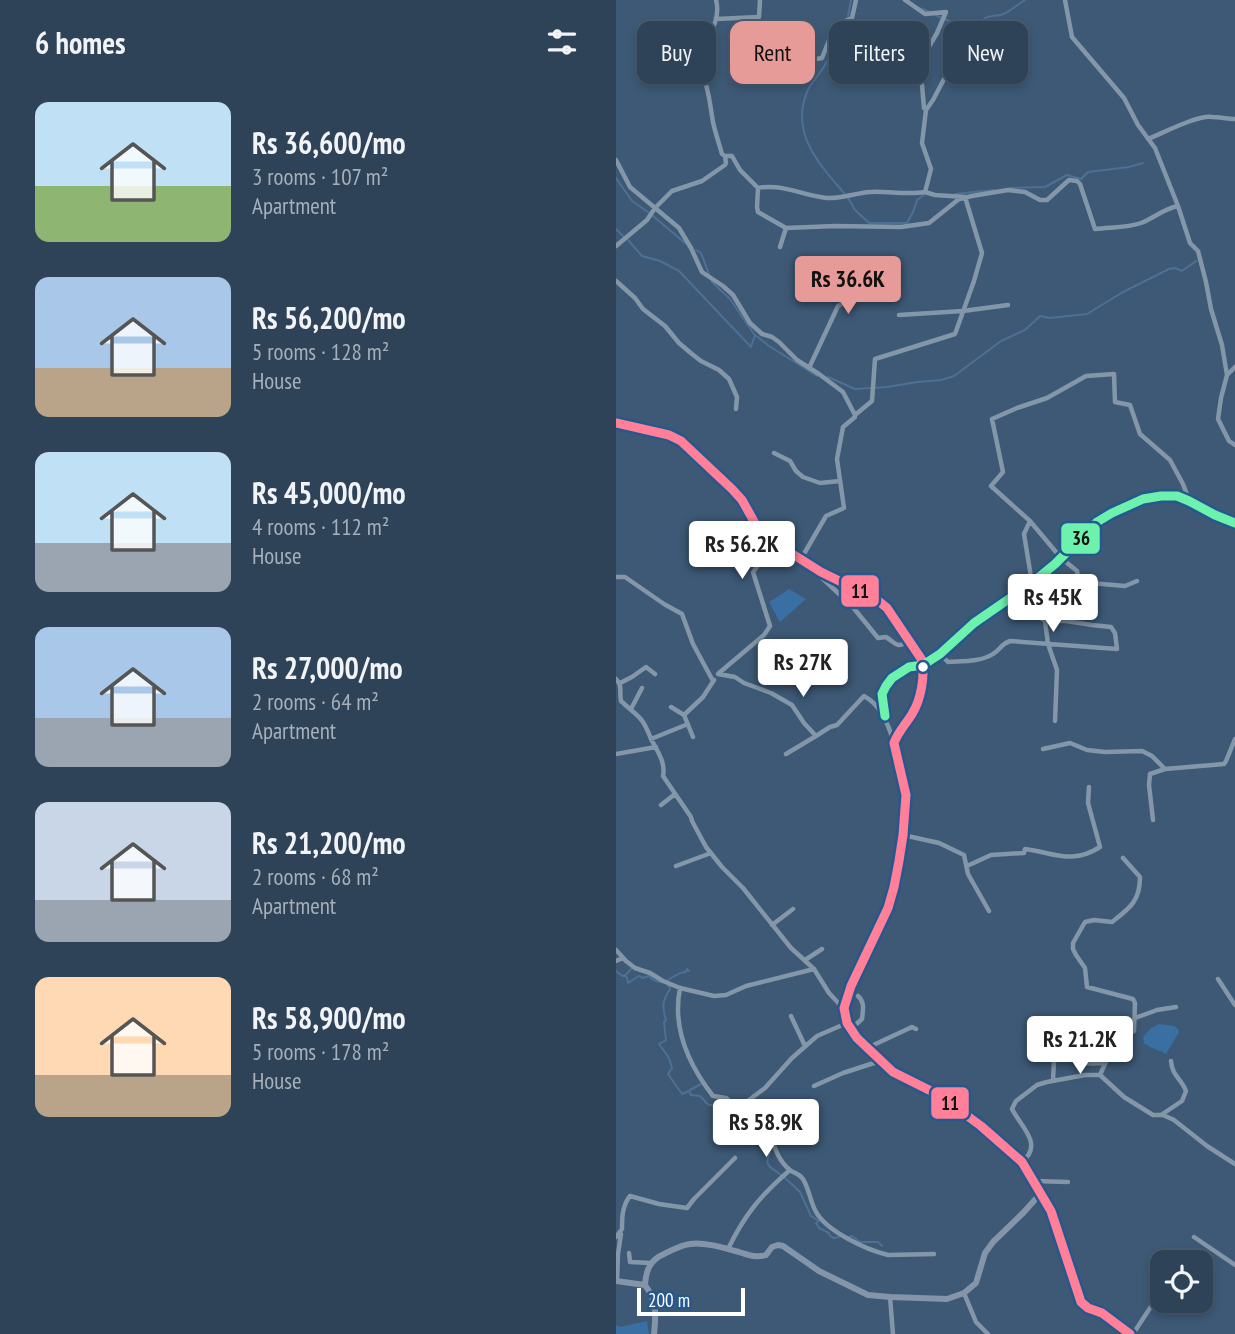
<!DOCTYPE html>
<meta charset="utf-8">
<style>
:root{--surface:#2e4358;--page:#3a4e61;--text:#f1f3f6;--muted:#a7b0ba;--line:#495c6e;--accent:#e69b98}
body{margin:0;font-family:"PT Sans Narrow",sans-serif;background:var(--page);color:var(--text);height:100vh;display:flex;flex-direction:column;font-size:26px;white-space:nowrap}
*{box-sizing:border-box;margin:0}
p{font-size:23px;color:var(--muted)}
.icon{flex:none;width:38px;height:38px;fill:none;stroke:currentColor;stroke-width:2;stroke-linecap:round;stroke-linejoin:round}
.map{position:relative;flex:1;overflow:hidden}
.panel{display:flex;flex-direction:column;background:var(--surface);width:616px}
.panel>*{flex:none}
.banner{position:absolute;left:21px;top:21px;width:492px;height:63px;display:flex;gap:14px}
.controls{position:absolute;left:534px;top:1250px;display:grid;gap:14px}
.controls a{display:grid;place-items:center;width:63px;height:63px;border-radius:14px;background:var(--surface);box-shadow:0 4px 10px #0003,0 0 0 2px var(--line);font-size:35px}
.scale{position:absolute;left:21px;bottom:18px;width:108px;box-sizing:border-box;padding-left:7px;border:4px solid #fff;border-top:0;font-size:19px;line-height:24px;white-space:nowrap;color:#fff;-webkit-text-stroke:5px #26588d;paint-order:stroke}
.price{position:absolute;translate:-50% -60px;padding:0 16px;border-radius:7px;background:#fff;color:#222;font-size:23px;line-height:46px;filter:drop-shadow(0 2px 4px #0008)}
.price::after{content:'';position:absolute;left:50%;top:42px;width:21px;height:16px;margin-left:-10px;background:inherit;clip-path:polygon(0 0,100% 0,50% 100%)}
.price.active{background:var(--accent);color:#111}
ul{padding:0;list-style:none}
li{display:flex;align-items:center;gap:21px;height:175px;padding:0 35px}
li span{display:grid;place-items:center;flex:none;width:196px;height:140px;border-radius:14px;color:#555}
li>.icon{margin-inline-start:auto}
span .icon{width:84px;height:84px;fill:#fffc;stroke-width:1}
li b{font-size:30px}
h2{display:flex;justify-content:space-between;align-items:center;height:84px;padding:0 35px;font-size:30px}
.chip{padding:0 24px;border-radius:14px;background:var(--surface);box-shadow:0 4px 10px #0003,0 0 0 2px var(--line);font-size:24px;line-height:63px}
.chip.active{background:var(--accent);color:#111}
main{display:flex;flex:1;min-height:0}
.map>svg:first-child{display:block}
.green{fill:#3a6fa3}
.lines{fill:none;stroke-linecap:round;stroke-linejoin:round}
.stream{stroke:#4d7094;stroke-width:2}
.minor{stroke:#8497a9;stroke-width:4.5}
.major{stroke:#8495a9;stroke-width:6}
.bus-1-casing{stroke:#26588d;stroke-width:14}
.bus-2-casing{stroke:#26588d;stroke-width:14}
.bus-1{stroke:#ff8098;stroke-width:9}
.bus-2{stroke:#6df2ae;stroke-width:9}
.bus-dot{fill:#fff;stroke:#26588d;stroke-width:2.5}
.line-badge{stroke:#26588d;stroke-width:2.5}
.pale-badge-label{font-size:19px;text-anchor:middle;font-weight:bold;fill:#111}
</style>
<main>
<section class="panel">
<h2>6 homes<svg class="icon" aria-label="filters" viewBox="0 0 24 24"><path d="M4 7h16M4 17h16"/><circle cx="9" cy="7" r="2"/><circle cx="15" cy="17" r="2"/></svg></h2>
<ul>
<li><span style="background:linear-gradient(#bfe0f5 60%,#8fb573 0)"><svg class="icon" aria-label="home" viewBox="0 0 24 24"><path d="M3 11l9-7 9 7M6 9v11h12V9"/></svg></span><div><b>Rs 36,600/mo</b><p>3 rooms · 107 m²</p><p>Apartment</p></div></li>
<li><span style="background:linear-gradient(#a9c7e8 65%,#b9a48a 0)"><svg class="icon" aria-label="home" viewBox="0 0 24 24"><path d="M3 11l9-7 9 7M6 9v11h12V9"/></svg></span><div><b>Rs 56,200/mo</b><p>5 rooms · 128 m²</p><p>House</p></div></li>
<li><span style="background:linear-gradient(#bfe0f5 65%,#9aa5b1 0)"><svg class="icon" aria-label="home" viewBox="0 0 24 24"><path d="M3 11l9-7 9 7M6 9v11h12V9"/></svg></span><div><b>Rs 45,000/mo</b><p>4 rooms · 112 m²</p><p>House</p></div></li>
<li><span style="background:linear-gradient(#a9c7e8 65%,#9aa5b1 0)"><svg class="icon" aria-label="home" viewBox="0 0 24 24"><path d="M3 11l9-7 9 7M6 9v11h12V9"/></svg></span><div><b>Rs 27,000/mo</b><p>2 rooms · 64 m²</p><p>Apartment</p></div></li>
<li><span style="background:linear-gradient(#c9d6e8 70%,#9aa5b1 0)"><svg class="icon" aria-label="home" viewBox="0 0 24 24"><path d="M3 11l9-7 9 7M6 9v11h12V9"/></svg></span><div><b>Rs 21,200/mo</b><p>2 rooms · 68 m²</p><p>Apartment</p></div></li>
<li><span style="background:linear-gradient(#ffd9b3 70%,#b9a48a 0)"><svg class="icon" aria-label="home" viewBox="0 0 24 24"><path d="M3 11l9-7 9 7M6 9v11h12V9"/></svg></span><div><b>Rs 58,900/mo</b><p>5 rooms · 178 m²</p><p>House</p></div></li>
</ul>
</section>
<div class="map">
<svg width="619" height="1334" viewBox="0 0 619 1334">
<rect width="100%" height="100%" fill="#3d5976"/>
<path class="green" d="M173,589L190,599L164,622L153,602Z
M543,1024L558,1026L562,1029L563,1032L550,1054C542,1049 535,1049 528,1043L527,1037L534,1029Z
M31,1321L33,1334H0V1325L4,1327Z"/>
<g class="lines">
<path class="stream" d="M303,8L314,12
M319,15L357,31L363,29C367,11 378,19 390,13C396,9 403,4 409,0
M232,16L235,0
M0,178L16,201L32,212
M394,188L429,187L451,175L465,179L472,172L513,167L527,163
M228,193C203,164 174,133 191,92C194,84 204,74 209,65C218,50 219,35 231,21
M339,194L378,190
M232,198L239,210L253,223H291L297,212L301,200L309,194
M37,216L69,243
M0,229L7,236
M12,240L26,256L44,261L63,271L135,347L139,335L153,346L201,376
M80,250L85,253L93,274
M96,282L114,299L138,334
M212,377L239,389L271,387L301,382L325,380L338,376L385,341L409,330L424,316L434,318L471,314L507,292L553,269L559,268L566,271L580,261
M0,971L6,976H9L15,969
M8,975L11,978L12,983L23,976L27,978L33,976L37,980L44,982
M52,980L64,973L70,972L71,969L73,971
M52,986H54V989C46,1001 46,1007 50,1020L48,1022L50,1040L43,1044L53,1058L56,1068L52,1074L66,1094L73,1091L75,1095L84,1096L89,1101
M74,1090L85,1084
M89,1102L93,1105H103C119,1127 127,1137 152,1149L154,1153C147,1166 155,1167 165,1175
M169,1178L184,1192L195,1216L203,1221L200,1223L203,1228L213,1233L214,1236L218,1238L223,1237
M233,1237L236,1236L244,1242H262L266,1246"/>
<path class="minor" d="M100,0C107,25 82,47 84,68C85,75 90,82 91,89C94,100 95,111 97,122C99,132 103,143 106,154L109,156H116L124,170L142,188L141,207L142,212L170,228L219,226L285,227L313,223L343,199L356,196L392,190L409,192L424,200H431L453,180L461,181L464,184L479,229C494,227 511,228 525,223C538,218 547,209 562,206
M449,0L456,37L508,98L522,125L539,148L562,206L574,243L582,251L590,282L595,309L606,345L611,375L605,398L602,419L613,441L619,445
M100,19L143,17L144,0
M142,69L206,58L219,25L236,18L240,0
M310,110L317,100L337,62H343L357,71L369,65
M532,139C547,133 581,115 596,117C604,117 611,119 619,119
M0,160L14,187L63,228L75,248L86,272L107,286L117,295L134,323L146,334L156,337L163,342L181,360L203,374L227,392L239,415V417L227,427L221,459L228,508L210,516L185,559
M142,188C166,183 187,196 211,198C226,199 239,193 254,192C272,191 291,195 309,192L315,169L306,143L310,110L308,108L304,62L321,33L330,12L309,14L289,0
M0,246L31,220L39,208L56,191L86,181L109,165L110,163L109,156
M164,247L170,228
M0,281L19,298L27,309L49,326L63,343L76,354L85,361L103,370L113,379L121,397L120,409
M283,315L347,311L392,305
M193,368L222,306L249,291L267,266
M611,375L619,367
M239,415L256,401L259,359L339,334L358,281L366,253L349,197L319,195L309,192
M158,453L174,461L180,471L187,477L204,483L224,481
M414,521L408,534L416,583
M95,542L121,535H133L144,530
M205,572V577L236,606L262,638L270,637C281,644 279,648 293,642
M0,577H9L48,604L66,614L77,644L97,681
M521,581L509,586L463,582L461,571L445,558L414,521L375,486L387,472L376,419L401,408L431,398L470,376L498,374L499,402L514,405L524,434L554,460L567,484L573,500
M429,621L432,644L441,670L439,721
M154,626L137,572L159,543
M324,654L332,662C345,661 365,662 377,654C384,650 385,644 394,641L501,649L499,633L495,627L476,625L450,621H429L426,619L412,586
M103,673L148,635L154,626
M102,674L119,677L128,683L155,693L176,705L188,723L200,736L170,754
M0,679C7,686 3,692 5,701C22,717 26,715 35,739L72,724
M4,683L16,677L30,667L39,674
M55,707L68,715L87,697L98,680
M15,709L26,688
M268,713C266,692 268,677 290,669C295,667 301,667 307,665
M68,715L77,737
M200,736L214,727L221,725L248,696C266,706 272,724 278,743
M35,739C41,750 50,763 47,776L75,817L76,821L90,847L106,867L127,888L175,948L198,969L213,993L227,1008
M427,749L454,743L471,750L489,752L526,751L536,756L549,769
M0,754L40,747
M45,805L59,794
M537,820L533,785L534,774L549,769L608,764L610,761L619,739
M287,835L323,843L348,855L352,874L373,911
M60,866L95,853
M351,866L375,855L408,853L409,849C439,853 456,865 484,847L472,803L473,787
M156,925L177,909
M0,950L10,961L19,968L34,973L47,981L64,988L98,996L110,995L130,986L198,969
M189,960L206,949
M0,961L7,958
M602,979L619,1005
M64,988C56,1028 72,1064 97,1096L110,1098L124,1111L154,1131C157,1145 162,1161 174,1170C179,1174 183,1173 187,1179C193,1189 194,1200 199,1210C209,1231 251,1250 272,1255L318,1254
M175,1016L189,1046
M519,1018L541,1010L560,1007
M235,1029L246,1019C247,1010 249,1002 242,996
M251,1048L296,1027L300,1029
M484,1075L500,1039L518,1031L519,1003L517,999L471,987L469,968L460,955L457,949V943L469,922L478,920L496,922C514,908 524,901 524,877L507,858
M437,1080L440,1025C446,1020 458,1018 463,1023C460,1035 447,1060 466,1063C473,1064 481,1063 489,1063
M198,1086L227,1073L264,1061
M121,1109L149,1088L176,1058L201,1036L231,1023
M545,1115L566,1101L570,1091C565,1078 556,1076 555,1061
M406,1162C428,1144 405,1127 396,1109L400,1101L421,1085L431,1082L469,1075H484L508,1097L537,1115H547L558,1120L591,1146L619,1164
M418,1181L452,1182
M0,1237L6,1229C6,1218 6,1206 14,1196L43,1204L71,1208L78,1199L119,1158
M578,1237L619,1265
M112,1249C129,1214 145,1195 174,1170
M13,1253L14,1262L35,1263
M1,1281L2,1254L5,1234
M348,1293L360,1322L372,1334
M274,1297L277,1334
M517,1334L536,1305L540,1288"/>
<path class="major" d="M0,423L53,435L65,441L116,489L126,500L140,525L159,543L205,572L260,599L271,608L306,660C309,676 305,700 296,714C290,724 282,732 278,743L290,795L287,835L283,861L278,887L272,908L235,986L228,1008L231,1023L241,1038L277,1072L323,1095L365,1126L406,1162L435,1211L465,1302L472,1308L486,1313L514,1334
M307,665L324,654L358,623L416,583L439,564L481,522L496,513L527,499L545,496H561L573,501L599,515L619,523
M0,1281L29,1285
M38,1334C40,1315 41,1301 29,1285C30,1270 34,1260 48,1254C56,1250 65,1245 74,1244C89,1242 108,1248 123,1252C133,1255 140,1258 150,1255L156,1247L162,1245L167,1246L203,1271L252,1295L274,1297L331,1299L348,1293L360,1283L369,1253L377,1242L408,1212L424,1194"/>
<defs>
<path id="bus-1" d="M0,423L53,435L65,441L116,489L126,500L140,525L159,543L205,572L260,599L271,608L306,660C309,676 305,700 296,714C290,724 282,732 278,743L290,795L287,835L283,861L278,887L272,908L235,986L228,1008L231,1023L241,1038L277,1072L323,1095L365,1126L406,1162L435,1211L465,1302L472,1308L486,1313L514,1334"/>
<path id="bus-2" d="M269,716L266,694L270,686L276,678L293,667L307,665L324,654L358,623L416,583L439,564L481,522L496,513L527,499L545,496H561L573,501L599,515L619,523"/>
</defs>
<use href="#bus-1" class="bus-1-casing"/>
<use href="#bus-2" class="bus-2-casing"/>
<use href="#bus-1" class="bus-1"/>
<use href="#bus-2" class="bus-2"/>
</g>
<circle class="bus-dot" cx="307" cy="667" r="6"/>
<g class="line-badge">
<rect x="444" y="522" width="41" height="33" rx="7" fill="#6df2ae"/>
<rect x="224" y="574" width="40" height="34" rx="7" fill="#ff8098"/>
<rect x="314" y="1086" width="40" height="34" rx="7" fill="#ff8098"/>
</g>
<g class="pale-badge-label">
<text x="465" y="545">36</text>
<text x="244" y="598">11</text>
<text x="334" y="1110">11</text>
</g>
</svg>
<div class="controls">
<a><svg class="icon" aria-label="locate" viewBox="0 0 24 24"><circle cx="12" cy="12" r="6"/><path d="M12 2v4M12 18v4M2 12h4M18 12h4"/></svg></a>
</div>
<div class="scale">200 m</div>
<b class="price active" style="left:232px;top:316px">Rs 36.6K</b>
<b class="price" style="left:126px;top:581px">Rs 56.2K</b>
<b class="price" style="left:437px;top:634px">Rs 45K</b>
<b class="price" style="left:187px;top:699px">Rs 27K</b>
<b class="price" style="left:464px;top:1076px">Rs 21.2K</b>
<b class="price" style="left:150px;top:1159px">Rs 58.9K</b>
<div class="banner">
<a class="chip">Buy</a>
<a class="chip active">Rent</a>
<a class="chip">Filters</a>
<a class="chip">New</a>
</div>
</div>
</main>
